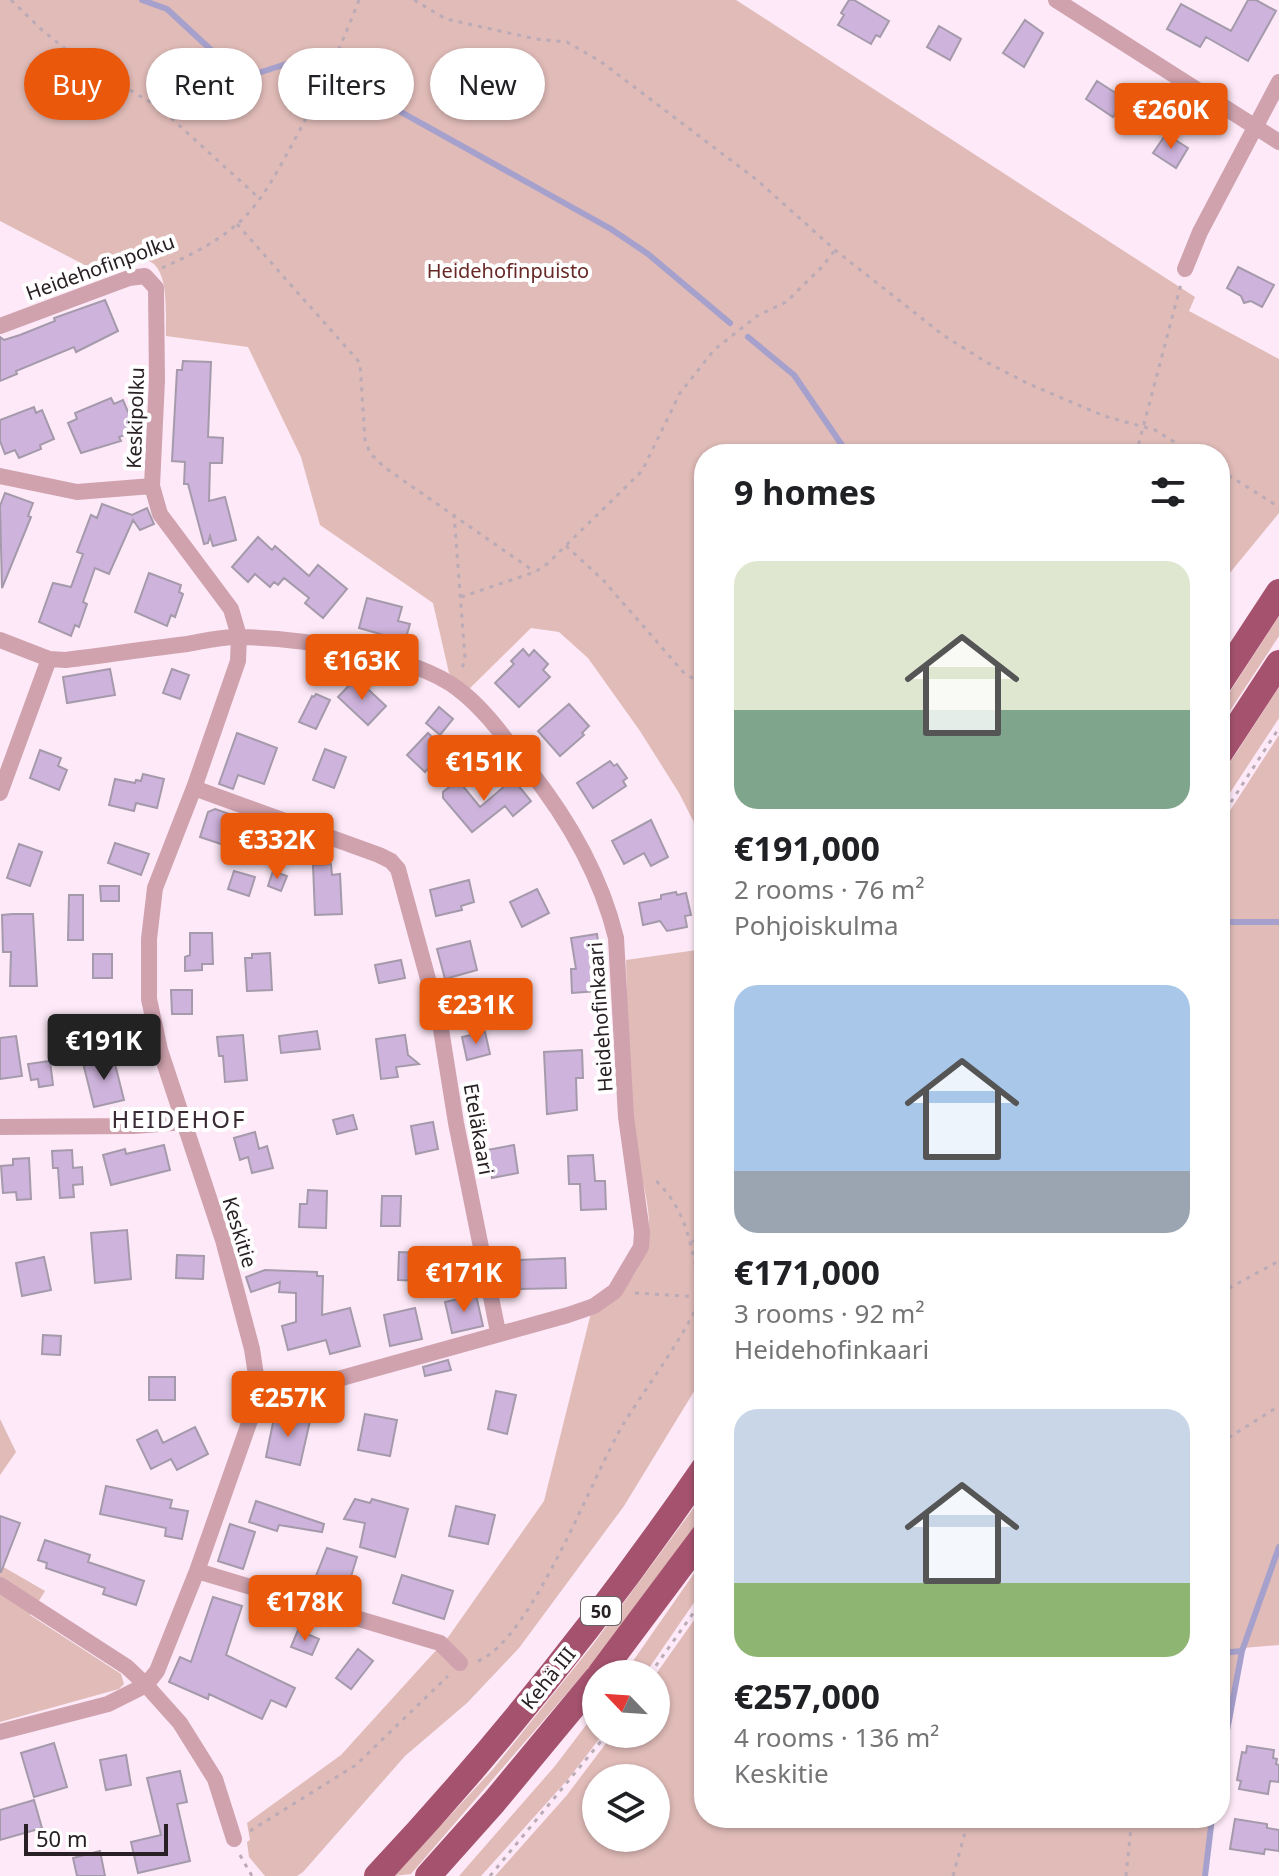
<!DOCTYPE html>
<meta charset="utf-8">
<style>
:root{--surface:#fff;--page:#f2f2f2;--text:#202124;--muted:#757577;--accent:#ea580c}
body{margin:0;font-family:"Noto Sans",sans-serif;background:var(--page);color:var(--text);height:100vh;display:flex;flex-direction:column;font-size:30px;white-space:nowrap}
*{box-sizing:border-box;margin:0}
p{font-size:26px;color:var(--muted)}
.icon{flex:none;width:44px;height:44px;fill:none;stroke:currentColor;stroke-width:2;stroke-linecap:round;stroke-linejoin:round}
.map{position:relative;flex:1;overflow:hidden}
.panel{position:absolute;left:694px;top:444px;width:536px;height:1384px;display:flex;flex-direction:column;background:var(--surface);border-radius:32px;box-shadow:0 2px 6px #0004}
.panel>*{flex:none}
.top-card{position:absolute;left:24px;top:48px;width:550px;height:72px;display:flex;gap:16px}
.needle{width:52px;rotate:295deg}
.tools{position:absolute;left:582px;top:1660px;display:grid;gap:16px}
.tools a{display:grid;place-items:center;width:88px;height:88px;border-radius:50%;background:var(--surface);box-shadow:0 2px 6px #0004;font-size:40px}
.scale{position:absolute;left:24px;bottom:20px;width:144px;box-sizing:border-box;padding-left:8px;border:4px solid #282025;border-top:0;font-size:22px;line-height:28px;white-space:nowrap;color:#282025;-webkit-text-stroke:6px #fff;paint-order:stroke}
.price{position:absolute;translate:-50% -68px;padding:0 18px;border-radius:8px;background:var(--accent);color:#fff;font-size:26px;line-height:52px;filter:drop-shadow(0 2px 4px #0008)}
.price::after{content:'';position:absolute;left:50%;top:48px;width:24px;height:18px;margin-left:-12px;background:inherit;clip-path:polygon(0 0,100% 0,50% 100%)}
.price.active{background:#222;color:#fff}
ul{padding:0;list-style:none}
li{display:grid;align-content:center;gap:16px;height:424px;padding:0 40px}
li span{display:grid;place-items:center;height:248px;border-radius:24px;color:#555}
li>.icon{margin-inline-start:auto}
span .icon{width:144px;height:144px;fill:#fffc;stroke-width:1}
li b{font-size:34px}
h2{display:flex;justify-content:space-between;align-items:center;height:96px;padding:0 40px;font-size:34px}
.pill{padding:0 28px;border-radius:36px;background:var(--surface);box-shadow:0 2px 6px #0004;font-size:28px;line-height:72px}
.pill.active{background:var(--accent);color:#fff}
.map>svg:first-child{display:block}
.green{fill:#e0bbb8;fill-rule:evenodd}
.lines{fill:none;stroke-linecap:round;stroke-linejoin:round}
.stream{stroke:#a6a1cc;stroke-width:6}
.building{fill:#ceb4dc;stroke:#a59aab;stroke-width:2}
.path{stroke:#bbabb6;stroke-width:3;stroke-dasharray:4 6;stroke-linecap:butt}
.minor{stroke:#cfa2ae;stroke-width:16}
.trunk{stroke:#a5526e;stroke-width:26}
.labels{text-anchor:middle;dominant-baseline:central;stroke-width:8;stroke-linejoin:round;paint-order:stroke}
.shield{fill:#fff;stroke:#686366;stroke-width:2}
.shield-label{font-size:18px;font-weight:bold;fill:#282025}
.street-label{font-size:20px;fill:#282025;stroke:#fff}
.park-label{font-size:20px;fill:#682826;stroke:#fff}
.quarter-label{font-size:24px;letter-spacing:2px;fill:#3a2b35;stroke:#fff}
</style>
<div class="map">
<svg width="1279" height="1876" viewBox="0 0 1279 1876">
<rect width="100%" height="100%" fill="#fde9f7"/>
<path class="green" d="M0,0H736L1195,297L1189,311L1279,359V513L1220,585V454H704V842L679,793L640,731L588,658L559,632L531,628L467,691L449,673L433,603L320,525L301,457L248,347L166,336C165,316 172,255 138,260C127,262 113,270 102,274L0,221Z
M1279,616V636L1220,726V707Z
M1279,687V718L1220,808V778Z
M1279,735V1645L1243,1648L1220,1773V826Z
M704,949V1375L624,1506L519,1648L467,1703L405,1756L303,1872L297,1876H265L249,1857L247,1842L250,1840L247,1823L341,1755L449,1636L544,1501L591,1313C620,1295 642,1274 648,1239C654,1204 634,1160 631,1125C626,1070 628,1015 626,960Z
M0,1419L16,1452L0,1475Z
M704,1494V1514L587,1670L411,1874L394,1876L493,1769L591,1647Z
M704,1559V1588L645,1674H624Z
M0,1565L45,1591L30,1615L121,1674L124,1684L119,1689L0,1722Z
M704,1606V1818H1213L1207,1876H495L567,1795L613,1734H656V1674ZM596,1778H656V1838H596Z
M596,1712V1734H603L569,1778L481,1876H459L555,1766Z"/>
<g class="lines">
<path class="stream" d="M142,0L167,9L221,59L246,73H258L299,60L313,66
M349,83L611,229L648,254L730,323
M748,337L794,375L848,454
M1220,922H1279
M1220,1653L1242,1651
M1220,1768L1242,1651L1279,1547
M1205,1876L1212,1818"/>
</g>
<path class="building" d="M849,0H854L889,21L880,37L876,35L871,44L838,25L844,15L841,13Z
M1248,0H1256L1276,11L1248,61L1206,37L1200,47L1167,29L1181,4L1231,31Z
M1025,20L1043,33L1024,67L1003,53Z
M939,26L961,39L950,60L927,47Z
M1097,81L1125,99L1113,117L1086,99Z
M1166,134L1188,148L1176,168L1153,153Z
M1238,267L1274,285L1262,307L1251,301L1244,303L1241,296L1227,288Z
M105,300L118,331L76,352L74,347L16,371L17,374L0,381V337L4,340L20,335L55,321L54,318Z
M183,361L211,362L208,437L223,438L222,463H210L209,501L225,497L236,540L213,546L210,536L208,543L204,544L188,484H184L185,462L172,461L177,370H182Z
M111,398L114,404L123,400L136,431L119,437L121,441L81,453L68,423L77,419L75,413Z
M34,407L36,413L42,410L54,439L40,445L41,449L19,458L15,450L5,454L0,441V420Z
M5,493L33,503L28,516L31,517L2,588L0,506Z
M102,504L132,515L147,508L154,524L140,530L133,520L109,574L95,568L83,602L87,604L79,627L75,625L71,636L39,622L53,583L71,587L83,554L77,552L91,515L97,518Z
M258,537L272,550L275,546L309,576L318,565L347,589L323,618L305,603L309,598L284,578L278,585L274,582L270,587L255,574L248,582L232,567Z
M149,573L181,585L179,592L183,594L175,617L171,615L167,626L135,612Z
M367,598L402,607L398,621L410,624L405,641L359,628Z
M523,649L529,656L534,650L548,664L543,670L550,677L519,707L495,683L514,664L511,661Z
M110,669L115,695L67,703L63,677Z
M172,669L189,675L180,699L163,693Z
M356,678L386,706L368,725L338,697Z
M316,694L330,700L316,729L299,722L312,696L314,697Z
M569,704L589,726L582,733L584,735L560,756L538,731Z
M439,707L453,719L440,735L426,723Z
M237,733L277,748L264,784L238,775L233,789L219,784Z
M428,733L446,750L425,772L407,755Z
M325,749L346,757L334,788L313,780Z
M40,750L61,758L58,766L67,770L59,790L30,778Z
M610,761L614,766L617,764L627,778L623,781L626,786L593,808L577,783Z
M143,774L164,779L157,808L136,803L134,811L109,805L115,779L135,783L136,780L141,781Z
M513,779L531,801L513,816L505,806L472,832L443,798V792L458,780L480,807Z
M215,809L238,817L227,846L200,837L208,812Z
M651,820L668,857L651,866L644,853L624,864L612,841Z
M115,843L149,854L141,875L108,863Z
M19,844L42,852L30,886L7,878Z
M331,864L332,875L340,874L342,914L315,915L313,865Z
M234,871L255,877L249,896L228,889Z
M273,871L287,876L281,891L268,886Z
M469,880L474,902L461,906L462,910L436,916L430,890Z
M100,886H119V901H101Z
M537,889L549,913L522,927L510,902Z
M676,892L677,895L686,893L691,915L685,916L687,927L667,931L660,921L643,925L639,903L661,899V895Z
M69,895H83V940H68Z
M13,914H33L37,986H10L11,952H3L2,915Z
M190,933H212L213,964H202V970L185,971V957L190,955Z
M597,934L604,986H598V991L572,993L571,969H576L571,938Z
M470,941L477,970L445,979L437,949Z
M270,953L272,990L247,991L245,958H252V954Z
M93,954H112V978H93Z
M401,960L405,978L379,983L375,965Z
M171,990H192V1014H172Z
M127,1022L131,1043L110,1047L106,1027Z
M317,1031L320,1049L281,1053L279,1036Z
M485,1032L490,1054L467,1060L462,1037Z
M243,1035L247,1080L225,1082L223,1056H219L217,1037Z
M405,1035L408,1055L419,1064L396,1067L398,1077L381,1079L376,1039Z
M16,1036L22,1076L0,1079V1038Z
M582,1050L583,1078H576L577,1110L547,1114L544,1052Z
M113,1056L124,1100L94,1107L83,1063Z
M50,1061L53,1085L39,1087L38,1079L31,1080L28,1064Z
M353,1115L357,1129L337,1134L333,1120Z
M433,1122L438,1149L416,1154L411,1126Z
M255,1132L259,1149L267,1146L273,1168L252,1173L248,1157L240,1160L234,1138Z
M164,1145L170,1170L111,1185L103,1155L125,1149L126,1154Z
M514,1145L518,1173L492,1178L487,1150Z
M72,1150L73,1168L82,1167L83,1184L73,1185L74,1197L60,1198L58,1168H53L52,1151Z
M593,1155L595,1181H605L606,1209L581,1210L580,1184H569L568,1156Z
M29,1158L31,1199L17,1200L16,1192L3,1193L1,1166L13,1165V1159Z
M308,1190L327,1191L326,1228L299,1227L300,1204H307Z
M382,1196H401L400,1226H381Z
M127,1230L131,1279L95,1283L91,1233Z
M399,1252L448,1254L447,1282L398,1280Z
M177,1255L204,1256L203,1279L176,1278Z
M44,1257L51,1290L22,1296L16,1263Z
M565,1258L566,1288L520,1289L519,1260Z
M265,1270L317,1272V1276H323L322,1315L350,1308L360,1346L330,1354L326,1340L288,1350L282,1326L296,1322V1293L279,1292L280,1282L251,1292L246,1277Z
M476,1295L483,1326L452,1333L445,1302Z
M415,1308L422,1339L390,1346L384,1315Z
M43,1335L61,1336L60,1355L42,1354Z
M448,1360L451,1370L425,1376L423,1367Z
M149,1377H175V1400H149Z
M496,1391L516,1395L507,1434L488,1429Z
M275,1413L310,1421L300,1465L266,1457Z
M365,1414L397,1420L390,1456L358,1450Z
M195,1427L208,1454L177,1470L171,1459L151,1469L137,1440L157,1430L163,1443Z
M106,1486L172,1500L170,1508L188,1511L182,1539L165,1536L166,1528L100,1514Z
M355,1499L370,1503L372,1499L408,1509L395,1557L360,1547L365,1523L344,1519Z
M256,1501L324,1524L322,1532L279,1525L277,1531L249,1522Z
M456,1506L495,1515L488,1544L449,1536Z
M0,1516L20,1523L1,1572H0Z
M230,1524L255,1532L243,1569L218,1561Z
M45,1540L90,1555L88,1562L144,1581L136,1605L103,1594L105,1588L46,1568L47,1563L38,1560Z
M327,1548L357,1557L345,1596L312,1586Z
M402,1575L453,1591L444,1619L393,1603Z
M213,1597L242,1606L226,1655L295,1688L286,1707L271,1700L262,1719L209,1694L208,1699L169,1682L180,1657L191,1662Z
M298,1630L319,1639L312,1655L291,1647Z
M358,1649L373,1661L351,1689L336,1678Z
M54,1743L67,1787L34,1797L21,1753Z
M1247,1746L1274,1750L1273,1758L1277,1759L1276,1764L1279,1765V1782L1270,1781L1268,1794L1239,1789L1241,1781L1237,1780L1242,1752L1246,1753Z
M126,1755L131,1785L106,1790L100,1760Z
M180,1771L187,1802L177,1804L190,1861L138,1873L131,1842L161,1835L147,1778Z
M34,1800L42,1828L0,1840V1810Z
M1235,1819L1267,1824V1828L1279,1830V1851L1265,1849L1264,1854L1230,1849Z
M100,1851L105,1876H77L73,1858Z"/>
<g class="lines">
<path class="path" d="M11,0L43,31L77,58L160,108L259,198
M414,0L446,19L536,39L567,42L600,61L757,180L835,250L943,335L986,362L1029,384L1104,416L1155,430L1194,454
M237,224L360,363L365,440L370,453L384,467L535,572
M162,268C188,256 214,244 236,225C259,206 275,176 289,150C316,101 339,52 359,0
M1136,454L1181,284
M1220,470L1279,507
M454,514L465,658L462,669
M566,546L603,580L685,674L704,684
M461,597L535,572L547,564L642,471L680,393L714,350L757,316L786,302L822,267L835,250
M1220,819L1279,728
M692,1241L704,1242
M635,1293L702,1297C691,1250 690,1211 652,1177
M1220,1293L1279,1261
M1220,1443L1279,1406
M478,1661C533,1638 591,1478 624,1423C651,1380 683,1339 704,1292
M650,1674L704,1598
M250,1831L356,1765L448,1676
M240,1855L252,1876
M490,1876L607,1734
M953,1876L969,1818
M1126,1876L1132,1818"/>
<path class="minor" d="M1056,0L1279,142
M1185,269L1200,232L1279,82
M0,326L129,278L145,276L156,288L157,380L152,486L160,514L231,609L239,636L238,661L194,788L155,888L149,939V999L160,1050L223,1240L252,1349L259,1395L197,1571L157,1671L146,1685L108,1704L0,1732
M0,476L77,492L152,486
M0,640L49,659L66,660C106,655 146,649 187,644C204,641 223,636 241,637C298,638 413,654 458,689C485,709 506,740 527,767C566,816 601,876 616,938L626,1117L642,1232L641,1247L615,1291L594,1306L568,1315L277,1396L259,1395
M194,788L379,855L391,861L398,869L440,1023L456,1123L498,1332
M0,793L49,659
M0,1127L134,1126L184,1122
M197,1571L440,1643L460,1663
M0,1585L127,1667L146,1685L180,1723L215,1779L234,1839"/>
<path class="trunk" d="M1220,682L1279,592
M1220,753L1279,663
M600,1674L704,1535
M377,1876C496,1749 605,1612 704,1468
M428,1876L494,1802L596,1679"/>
</g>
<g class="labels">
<rect class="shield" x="581" y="1597" width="40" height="28" rx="6"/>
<g class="shield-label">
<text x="601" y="1611">50</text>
</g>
<g class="street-label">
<text transform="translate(100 267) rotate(-20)">Heidehofinpolku</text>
<text transform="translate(135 418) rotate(-88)">Keskipolku</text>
<text transform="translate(600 1017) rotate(-94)">Heidehofinkaari</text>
<text transform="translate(479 1129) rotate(80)">Eteläkaari</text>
<text transform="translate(240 1232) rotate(73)">Keskitie</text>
<text transform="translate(548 1678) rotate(-51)">Kehä III</text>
</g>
<g class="park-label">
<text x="508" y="270">Heidehofinpuisto</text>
</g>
<g class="quarter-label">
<text x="179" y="1118">HEIDEHOF</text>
</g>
</g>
</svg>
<div class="tools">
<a><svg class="needle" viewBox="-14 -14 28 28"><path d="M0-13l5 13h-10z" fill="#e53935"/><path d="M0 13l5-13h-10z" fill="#757577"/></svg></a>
<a><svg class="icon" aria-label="layers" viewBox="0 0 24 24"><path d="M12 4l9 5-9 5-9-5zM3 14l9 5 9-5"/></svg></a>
</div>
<div class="scale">50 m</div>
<b class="price" style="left:1171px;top:151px">€260K</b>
<b class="price" style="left:362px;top:702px">€163K</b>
<b class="price" style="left:484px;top:803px">€151K</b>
<b class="price" style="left:277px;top:881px">€332K</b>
<b class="price" style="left:476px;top:1046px">€231K</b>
<b class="price active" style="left:104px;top:1082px">€191K</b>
<b class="price" style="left:464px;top:1314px">€171K</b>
<b class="price" style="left:288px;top:1439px">€257K</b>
<b class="price" style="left:305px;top:1643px">€178K</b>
<div class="top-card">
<a class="pill active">Buy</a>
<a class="pill">Rent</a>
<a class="pill">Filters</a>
<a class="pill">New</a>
</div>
<section class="panel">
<h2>9 homes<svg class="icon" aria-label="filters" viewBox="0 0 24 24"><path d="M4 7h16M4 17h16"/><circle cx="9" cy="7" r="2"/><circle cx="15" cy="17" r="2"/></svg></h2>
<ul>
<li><span style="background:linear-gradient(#dfe7d0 60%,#7fa58c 0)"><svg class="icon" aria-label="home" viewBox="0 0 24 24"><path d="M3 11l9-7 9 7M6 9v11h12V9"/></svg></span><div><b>€191,000</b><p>2 rooms · 76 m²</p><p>Pohjoiskulma</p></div></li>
<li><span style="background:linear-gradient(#a9c7e8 75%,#9aa5b1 0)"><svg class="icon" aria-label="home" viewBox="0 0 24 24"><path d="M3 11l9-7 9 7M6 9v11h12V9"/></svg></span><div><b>€171,000</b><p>3 rooms · 92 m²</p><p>Heidehofinkaari</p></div></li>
<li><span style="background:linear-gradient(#c9d6e8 70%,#8fb573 0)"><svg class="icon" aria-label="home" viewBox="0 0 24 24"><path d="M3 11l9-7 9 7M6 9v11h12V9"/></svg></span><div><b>€257,000</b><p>4 rooms · 136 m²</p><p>Keskitie</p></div></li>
</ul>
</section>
</div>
